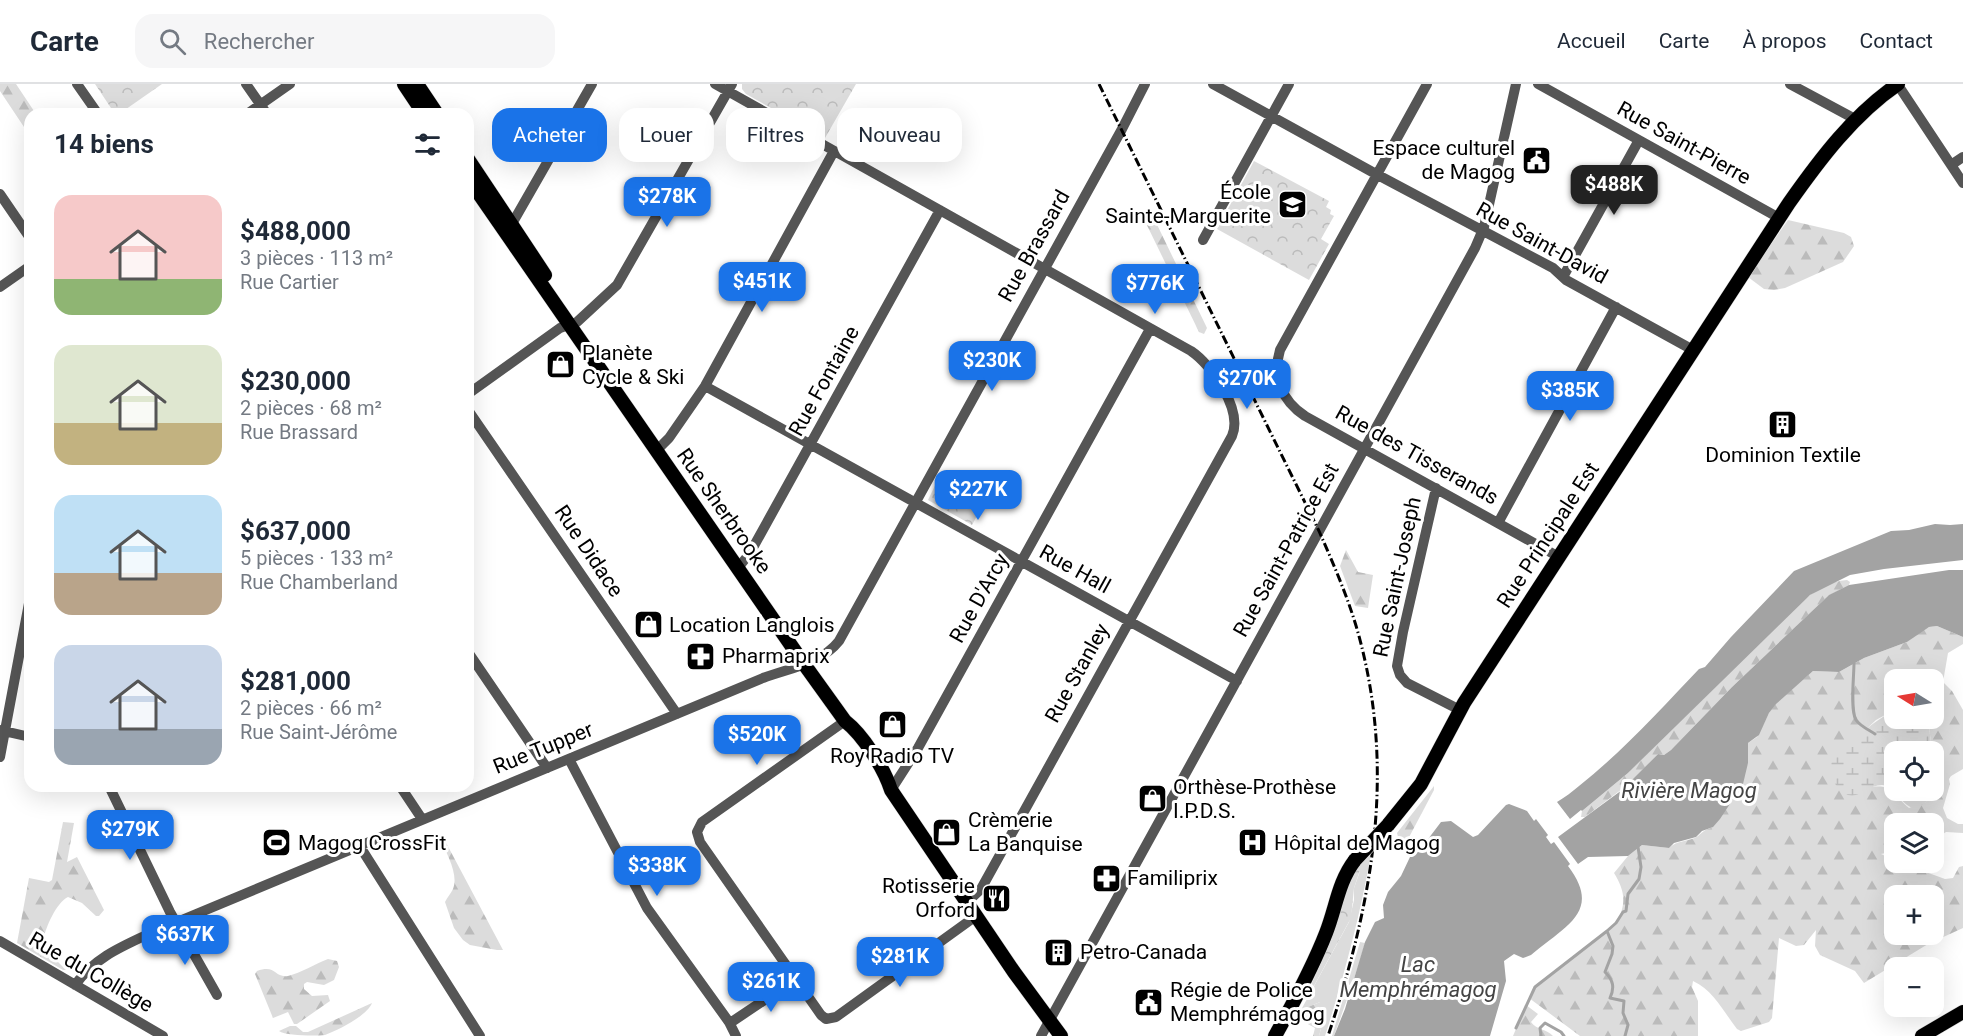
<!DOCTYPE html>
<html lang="fr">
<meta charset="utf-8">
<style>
:root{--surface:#fff;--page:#f6f6f7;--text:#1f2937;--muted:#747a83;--line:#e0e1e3;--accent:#1a73e8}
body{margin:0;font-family:Roboto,sans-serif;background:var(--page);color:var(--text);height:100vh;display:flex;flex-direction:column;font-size:22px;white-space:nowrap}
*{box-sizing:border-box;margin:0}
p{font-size:20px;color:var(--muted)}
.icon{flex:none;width:33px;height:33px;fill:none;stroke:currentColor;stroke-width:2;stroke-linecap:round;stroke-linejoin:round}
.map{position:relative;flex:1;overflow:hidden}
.details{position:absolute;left:24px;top:24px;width:450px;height:684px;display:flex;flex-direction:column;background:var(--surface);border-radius:18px;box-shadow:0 6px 24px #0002}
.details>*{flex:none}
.hud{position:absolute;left:492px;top:24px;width:570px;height:54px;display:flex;gap:12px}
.needle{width:39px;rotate:281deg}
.buttons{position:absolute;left:1884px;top:585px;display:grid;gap:12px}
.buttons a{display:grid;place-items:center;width:60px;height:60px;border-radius:12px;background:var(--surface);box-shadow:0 6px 24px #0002;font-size:30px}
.price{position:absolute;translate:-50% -51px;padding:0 14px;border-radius:12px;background:var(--accent);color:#fff;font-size:20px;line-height:39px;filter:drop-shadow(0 2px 3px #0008)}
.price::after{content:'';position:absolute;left:50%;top:36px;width:18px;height:14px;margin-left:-9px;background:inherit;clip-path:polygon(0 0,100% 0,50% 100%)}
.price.on{background:#222;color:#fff}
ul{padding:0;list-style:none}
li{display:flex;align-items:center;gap:18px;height:150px;padding:0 30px}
li span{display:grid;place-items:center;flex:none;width:168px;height:120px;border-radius:18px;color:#555}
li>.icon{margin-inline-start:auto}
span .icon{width:72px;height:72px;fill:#fffc;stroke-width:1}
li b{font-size:26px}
h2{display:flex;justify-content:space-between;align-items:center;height:72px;padding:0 30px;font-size:26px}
.tag{padding:0 21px;border-radius:18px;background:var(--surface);box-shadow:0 6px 24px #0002;font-size:21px;line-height:54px}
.tag.on{background:var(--accent);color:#fff}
header{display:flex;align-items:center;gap:36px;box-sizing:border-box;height:84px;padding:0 30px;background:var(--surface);border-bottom:2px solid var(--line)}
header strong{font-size:28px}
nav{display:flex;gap:33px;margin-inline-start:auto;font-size:21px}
.search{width:420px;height:54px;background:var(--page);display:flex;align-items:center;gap:15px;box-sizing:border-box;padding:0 21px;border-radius:18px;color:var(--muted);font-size:22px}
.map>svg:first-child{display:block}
.grass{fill:#dcdcdc}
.forest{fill:url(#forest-firs);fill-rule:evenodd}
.wetland{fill:url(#wetland-marsh)}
.park{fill:url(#park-crowns)}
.water{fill:#a3a3a3}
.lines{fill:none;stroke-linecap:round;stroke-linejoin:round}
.stream{stroke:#a3a3a3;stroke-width:3}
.major-casing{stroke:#dbdbdb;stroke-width:15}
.minor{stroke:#555;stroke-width:10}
.major{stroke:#000;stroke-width:14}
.rail{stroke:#000;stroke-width:3;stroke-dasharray:9 3 1.5 3;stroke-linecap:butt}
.major-bridge-casing{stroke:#dbdbdb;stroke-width:15;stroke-linecap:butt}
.major-bridge{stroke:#000;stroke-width:14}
.labels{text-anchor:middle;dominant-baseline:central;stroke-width:6;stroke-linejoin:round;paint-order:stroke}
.street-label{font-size:21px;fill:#000;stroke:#fff}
.poi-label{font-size:21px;fill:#000;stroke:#fff;text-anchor:start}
.water-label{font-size:22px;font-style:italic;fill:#444;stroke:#fff}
</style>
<header>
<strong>Carte</strong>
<div class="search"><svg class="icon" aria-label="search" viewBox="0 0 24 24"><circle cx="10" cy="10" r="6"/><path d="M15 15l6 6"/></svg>Rechercher</div>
<nav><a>Accueil</a><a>Carte</a><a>À propos</a><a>Contact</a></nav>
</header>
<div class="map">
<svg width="1963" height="952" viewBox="0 0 1963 952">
<defs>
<pattern id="forest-firs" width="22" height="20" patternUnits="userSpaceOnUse" patternTransform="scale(1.5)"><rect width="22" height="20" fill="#dcdcdc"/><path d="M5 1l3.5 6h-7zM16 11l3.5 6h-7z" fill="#bbb"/></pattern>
<pattern id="wetland-marsh" width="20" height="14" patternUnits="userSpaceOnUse" patternTransform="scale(1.5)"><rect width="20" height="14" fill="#dcdcdc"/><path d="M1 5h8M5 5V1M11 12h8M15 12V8" fill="none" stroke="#bbb"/></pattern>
<pattern id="park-crowns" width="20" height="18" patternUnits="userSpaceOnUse" patternTransform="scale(1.5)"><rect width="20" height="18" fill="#dcdcdc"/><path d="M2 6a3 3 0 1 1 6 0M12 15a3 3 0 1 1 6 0" fill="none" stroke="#bbb"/></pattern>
</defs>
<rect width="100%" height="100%" fill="#fff"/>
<path class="grass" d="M1371,770C1360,832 1344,892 1325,952H1319L1324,933L1320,918L1301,926L1349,838L1354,816V804L1360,787L1357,784Z
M1360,858L1365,859C1356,891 1345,921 1334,952H1332Z"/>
<path class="forest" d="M0,0H16L36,30H30V52L0,7Z
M1149,124L1207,244L1204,250L1199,248L1141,129Z
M1788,136L1844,149L1851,153L1854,162L1843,178L1785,204L1774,206L1764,205L1748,193Z
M1346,466L1358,488L1373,491L1368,524L1355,522L1340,482Z
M1847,496L1850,498L1849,501L1828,512L1732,603L1671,666L1664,671L1658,670L1630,699L1585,733H1581L1582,727L1628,689L1801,518C1815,507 1829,497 1847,496Z
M1937,542L1963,553V560L1948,569L1943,598L1952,607L1963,626V685L1951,692L1949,695L1950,700L1943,724L1947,734L1958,740H1963V749L1946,748L1934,756V740H1894V767L1881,770L1894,776V778L1901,779L1945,795L1953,794L1959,783L1963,782V844L1928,860L1864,899L1855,887L1820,871L1815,862L1816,846L1804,861L1796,862L1779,854L1772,934L1769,938L1741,947L1737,945C1723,927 1714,907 1693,897L1692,903L1698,917V952H1580L1529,914L1535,903L1616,839C1627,820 1625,807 1614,789L1628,772L1642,761L1669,764C1677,756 1689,758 1698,752C1703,748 1704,746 1711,744L1748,679V659L1757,653L1769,629L1776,619L1813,587L1839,588L1864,574L1907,558L1922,546L1929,543ZM1894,596H1934V634L1928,635L1932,667L1934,668V706L1930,707L1926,718L1909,724C1894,712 1893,700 1872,703L1859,652L1876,636L1894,626ZM1894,812H1934V850H1894Z
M1434,702V706L1407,757H1399L1397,749Z
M63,738L74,739L67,778L77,773L104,826L99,832H96L82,819L68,813C56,819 46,843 43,856L49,869L66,886H63L17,859L29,794L49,798L52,796Z
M443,753L503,866H497L470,861L463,856L454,844L445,818C447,814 451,809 453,805C459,790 446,769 441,756Z
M328,875L337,877L339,883L334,896L324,901L307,898L304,900V905L312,912L328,911L330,917L297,940H294L288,928L273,934L255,890L257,887C276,880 274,894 288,892C301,889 315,880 328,875Z
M1320,918H1323L1324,933L1319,952H1313L1315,944L1297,934L1301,926Z
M372,919C367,932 338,946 325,951C316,952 286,952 279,947L290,942H296L303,948H308Z
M1526,921L1538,930L1531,938C1536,946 1547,945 1553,952H1513Z"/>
<path class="wetland" d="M1894,626V634L1928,635L1932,667L1894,668V706L1930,707L1926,718L1916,725C1901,722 1894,702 1883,701C1869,700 1862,714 1848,711C1842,709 1837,703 1834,698C1832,694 1830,686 1831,680C1835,666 1881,633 1894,626Z"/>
<path class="park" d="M95,0H162L119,30H115Z
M742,0H856L825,54L746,10L742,5Z
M1254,77L1329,117L1326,123L1331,126L1330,130L1334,132L1321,155L1329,160L1309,196L1217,145Z
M942,387L987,413L972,441L928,416Z
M1357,784L1360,786L1354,804L1351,834L1309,911L1307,910L1331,856L1348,800Z"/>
<path class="water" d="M1935,440L1950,441L1963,440V476L1884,485L1850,491L1810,511L1628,689L1582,727L1581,726L1570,735L1557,718C1565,713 1572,708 1579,702C1623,667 1661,625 1699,585L1705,583L1731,553L1794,487L1891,447L1909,446Z
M1949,486H1963V553L1937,542L1929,543L1907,558L1864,574L1839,588L1813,587L1776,620L1769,629L1759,651L1748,659V679L1743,700L1720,735L1713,743L1702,747L1696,753L1674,759L1669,764L1642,761L1628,772L1588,773L1578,780L1558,753L1622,706L1658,670L1664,671L1671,666L1732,603L1829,511L1849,501Z
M1509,720L1527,727L1534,737L1536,735L1548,751L1546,753L1551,760L1554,758L1570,780L1568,782C1603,828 1565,842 1531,871L1523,874L1514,870L1504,877L1506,897L1490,952H1334L1345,925L1365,858L1375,838L1384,834L1383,821L1388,808L1401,792L1410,773L1419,767L1441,738L1451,737L1473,753L1478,751L1506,721Z"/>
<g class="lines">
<path class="stream" d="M1854,579C1854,592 1850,626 1856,636C1860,642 1869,646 1875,650
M1607,847L1613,862L1612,870L1605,888C1613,896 1615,903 1610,914L1624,917L1623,929L1628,941L1625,952
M1516,944L1535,903L1607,847L1616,839L1623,828L1626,827L1628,810L1639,795L1641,783L1638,763
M1541,952L1540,944L1545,939L1561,948L1564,952"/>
<defs>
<path id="major" d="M404,0L424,30
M417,0L437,30
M468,75L545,191
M468,94L804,580L845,637C863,651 884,684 891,706L1014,888L1061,952
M1388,741L1421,700L1464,619L1789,119C1820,75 1853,31 1898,0
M1275,952C1294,918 1312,885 1326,849C1336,824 1338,798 1355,776
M1922,952L1963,928"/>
</defs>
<use href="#major" class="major-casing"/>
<path class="minor" d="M77,0L98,30
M246,0L267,30
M715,0L1191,267C1212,281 1243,326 1232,352L981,805L967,818
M1213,0L1376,90L1553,184L1566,196L1693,266
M1427,0L1280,266C1272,293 1282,317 1305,332L1559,473
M1538,0L1779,134
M1790,0L1855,35
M1898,1L1963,99
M247,30L290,0
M1951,81L1963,73
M0,110L30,154
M509,145L592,0
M1203,156L1289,0
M1563,193L1639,56
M0,203L30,182
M705,302L1237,597
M468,310L560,244L577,238L617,201L732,0
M468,326L677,630
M657,366L669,354L705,302L834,67
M1436,404L1403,548L1397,582L1400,591L1407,599L1460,626
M1498,439L1616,223
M738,484L750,469L940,126
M468,568L547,684
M845,637L702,738L697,748L700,758L821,931L826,935L836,933L976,832
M0,646L30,653
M0,673L30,514
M569,675L647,824L729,938L736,952
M109,702L170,828L217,911
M400,702L422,735
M891,706L918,664L1150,245
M359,761L480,952
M0,857L163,952
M75,901C95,873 123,862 153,848L763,594C789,584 821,580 839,557L1122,45L1145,0
M730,939L796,895
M1041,952L1475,164L1484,143L1516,0"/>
<use href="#major" class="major"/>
<path class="rail" d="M1099,0L1319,447C1333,479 1347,511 1357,545C1397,685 1373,817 1328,952"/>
<defs>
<path id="major-bridge" d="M1355,776L1388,741"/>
</defs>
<use href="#major-bridge" class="major-bridge-casing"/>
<use href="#major-bridge" class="major-bridge"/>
</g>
<defs>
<symbol id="civic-square" viewBox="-11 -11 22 22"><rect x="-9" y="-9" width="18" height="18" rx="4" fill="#000" stroke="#fff"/><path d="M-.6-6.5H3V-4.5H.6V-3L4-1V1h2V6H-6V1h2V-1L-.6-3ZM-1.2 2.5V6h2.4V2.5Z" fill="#fff"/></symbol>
<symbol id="school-square" viewBox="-11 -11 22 22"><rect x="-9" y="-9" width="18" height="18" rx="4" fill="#000" stroke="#fff"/><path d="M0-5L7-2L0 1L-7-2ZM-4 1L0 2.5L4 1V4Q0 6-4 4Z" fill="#fff"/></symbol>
<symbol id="shop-square" viewBox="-11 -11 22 22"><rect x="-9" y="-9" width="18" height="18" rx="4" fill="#000" stroke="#fff"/><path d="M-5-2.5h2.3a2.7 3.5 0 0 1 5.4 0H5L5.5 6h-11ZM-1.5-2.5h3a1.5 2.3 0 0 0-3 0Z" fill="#fff"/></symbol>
<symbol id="building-square" viewBox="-11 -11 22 22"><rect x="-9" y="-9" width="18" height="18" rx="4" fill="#000" stroke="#fff"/><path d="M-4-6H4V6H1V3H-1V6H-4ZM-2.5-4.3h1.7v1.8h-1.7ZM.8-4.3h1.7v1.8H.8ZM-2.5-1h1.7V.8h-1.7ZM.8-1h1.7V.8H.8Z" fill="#fff"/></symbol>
<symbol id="pharmacy-square" viewBox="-11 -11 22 22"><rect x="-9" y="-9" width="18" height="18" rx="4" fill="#000" stroke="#fff"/><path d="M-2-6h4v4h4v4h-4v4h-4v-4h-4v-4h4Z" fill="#fff"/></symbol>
<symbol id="stadium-square" viewBox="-11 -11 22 22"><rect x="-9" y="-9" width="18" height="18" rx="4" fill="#000" stroke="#fff"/><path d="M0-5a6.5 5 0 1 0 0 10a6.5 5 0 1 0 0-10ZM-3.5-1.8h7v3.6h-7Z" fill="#fff"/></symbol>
<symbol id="hospital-square" viewBox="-11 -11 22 22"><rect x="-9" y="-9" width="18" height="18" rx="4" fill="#000" stroke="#fff"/><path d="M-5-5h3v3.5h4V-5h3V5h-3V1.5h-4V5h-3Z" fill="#fff"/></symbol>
<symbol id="restaurant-square" viewBox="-11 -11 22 22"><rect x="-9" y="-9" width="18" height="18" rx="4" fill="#000" stroke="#fff"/><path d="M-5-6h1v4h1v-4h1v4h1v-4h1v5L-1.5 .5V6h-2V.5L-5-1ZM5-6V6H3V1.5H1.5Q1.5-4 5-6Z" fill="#fff"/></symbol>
</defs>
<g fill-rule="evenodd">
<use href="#civic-square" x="1520" y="60" width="33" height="33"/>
<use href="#school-square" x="1276" y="104" width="33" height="33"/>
<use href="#shop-square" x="544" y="264" width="33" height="33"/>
<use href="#building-square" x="1766" y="324" width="33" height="33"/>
<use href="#shop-square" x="632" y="524" width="33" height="33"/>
<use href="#pharmacy-square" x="684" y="556" width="33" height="33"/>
<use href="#shop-square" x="876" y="624" width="33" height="33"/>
<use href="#shop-square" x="1136" y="698" width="33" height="33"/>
<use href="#shop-square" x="930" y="732" width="33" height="33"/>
<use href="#stadium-square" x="260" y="742" width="33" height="33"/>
<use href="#hospital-square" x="1236" y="742" width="33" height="33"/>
<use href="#pharmacy-square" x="1090" y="778" width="33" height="33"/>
<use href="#restaurant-square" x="980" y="798" width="33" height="33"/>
<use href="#building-square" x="1042" y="852" width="33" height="33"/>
<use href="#civic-square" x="1132" y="902" width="33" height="33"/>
</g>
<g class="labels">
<g class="street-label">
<text transform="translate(1684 59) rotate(29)">Rue Saint-Pierre</text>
<text transform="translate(1542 159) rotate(29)">Rue Saint-David</text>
<text transform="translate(1034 162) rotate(-61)">Rue Brassard</text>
<text transform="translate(824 297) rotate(-61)">Rue Fontaine</text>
<text transform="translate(1417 371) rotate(29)">Rue des Tisserands</text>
<text transform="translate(724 427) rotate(55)">Rue Sherbrooke</text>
<text transform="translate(1548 451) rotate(-57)">Rue Principale Est</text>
<text transform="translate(1286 466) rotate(-61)">Rue Saint-Patrice Est</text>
<text transform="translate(589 467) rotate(56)">Rue Didace</text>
<text transform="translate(1075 485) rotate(29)">Rue Hall</text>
<text transform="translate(1397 493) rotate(-78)">Rue Saint-Joseph</text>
<text transform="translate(979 514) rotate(-61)">Rue D'Arcy</text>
<text transform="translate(1077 589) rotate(-61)">Rue Stanley</text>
<text transform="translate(543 664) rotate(-22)">Rue Tupper</text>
<text transform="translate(91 888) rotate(30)">Rue du Collège</text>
</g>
<g class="poi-label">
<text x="1515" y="64" text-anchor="end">Espace culturel<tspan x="1515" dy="24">de Magog</tspan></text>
<text x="1271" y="108" text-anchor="end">École<tspan x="1271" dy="24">Sainte-Marguerite</tspan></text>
<text x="582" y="269">Planète<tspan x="582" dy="24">Cycle &amp; Ski</tspan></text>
<text x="1783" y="371" text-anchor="middle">Dominion Textile</text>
<text x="669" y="541">Location Langlois</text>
<text x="722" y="572">Pharmaprix</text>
<text x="892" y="672" text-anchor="middle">Roy Radio TV</text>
<text x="1173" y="703">Orthèse-Prothèse<tspan x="1173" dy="24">I.P.D.S.</tspan></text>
<text x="968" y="736">Crèmerie<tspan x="968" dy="24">La Banquise</tspan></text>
<text x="298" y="759">Magog CrossFit</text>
<text x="1274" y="759">Hôpital de Magog</text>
<text x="1127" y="794">Familiprix</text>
<text x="975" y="802" text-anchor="end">Rotisserie<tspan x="975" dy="24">Orford</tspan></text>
<text x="1080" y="868">Petro-Canada</text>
<text x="1170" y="906">Régie de Police<tspan x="1170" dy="24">Memphrémagog</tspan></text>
</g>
<g class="water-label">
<text x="1689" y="706">Rivière Magog</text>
<text x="1418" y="880">Lac<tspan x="1418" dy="25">Memphrémagog</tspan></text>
</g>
</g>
</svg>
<div class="buttons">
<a><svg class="needle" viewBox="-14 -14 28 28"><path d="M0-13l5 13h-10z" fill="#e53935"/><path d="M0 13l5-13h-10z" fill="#747a83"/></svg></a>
<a><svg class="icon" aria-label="locate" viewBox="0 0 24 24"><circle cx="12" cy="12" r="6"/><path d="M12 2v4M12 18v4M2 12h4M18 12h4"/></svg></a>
<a><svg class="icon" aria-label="layers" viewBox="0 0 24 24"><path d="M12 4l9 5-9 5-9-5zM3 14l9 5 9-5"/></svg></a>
<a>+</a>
<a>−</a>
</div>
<b class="price on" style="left:1614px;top:132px">$488K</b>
<b class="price" style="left:667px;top:144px">$278K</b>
<b class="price" style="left:762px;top:229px">$451K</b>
<b class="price" style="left:1155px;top:231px">$776K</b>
<b class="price" style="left:992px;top:308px">$230K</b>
<b class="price" style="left:1247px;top:326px">$270K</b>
<b class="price" style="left:1570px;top:338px">$385K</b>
<b class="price" style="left:978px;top:437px">$227K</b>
<b class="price" style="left:757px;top:682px">$520K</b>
<b class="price" style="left:130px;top:777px">$279K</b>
<b class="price" style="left:657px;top:813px">$338K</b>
<b class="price" style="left:185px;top:882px">$637K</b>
<b class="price" style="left:900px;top:904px">$281K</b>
<b class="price" style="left:771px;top:929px">$261K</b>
<div class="hud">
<a class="tag on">Acheter</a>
<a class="tag">Louer</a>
<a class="tag">Filtres</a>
<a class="tag">Nouveau</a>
</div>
<section class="details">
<h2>14 biens<svg class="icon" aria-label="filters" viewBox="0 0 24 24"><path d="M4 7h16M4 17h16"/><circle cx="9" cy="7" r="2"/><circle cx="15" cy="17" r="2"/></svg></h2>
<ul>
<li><span style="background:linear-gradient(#f6c9c9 70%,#8fb573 0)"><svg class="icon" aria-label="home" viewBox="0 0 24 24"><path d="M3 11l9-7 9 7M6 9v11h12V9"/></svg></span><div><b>$488,000</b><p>3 pièces · 113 m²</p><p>Rue Cartier</p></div></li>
<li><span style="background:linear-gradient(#dfe7d0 65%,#c2b280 0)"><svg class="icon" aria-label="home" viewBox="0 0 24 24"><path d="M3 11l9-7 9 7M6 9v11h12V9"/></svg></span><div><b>$230,000</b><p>2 pièces · 68 m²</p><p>Rue Brassard</p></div></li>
<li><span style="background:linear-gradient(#bfe0f5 65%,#b9a48a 0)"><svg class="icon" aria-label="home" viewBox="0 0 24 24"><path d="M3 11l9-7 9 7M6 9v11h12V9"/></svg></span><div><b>$637,000</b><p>5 pièces · 133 m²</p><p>Rue Chamberland</p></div></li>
<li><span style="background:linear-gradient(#c9d6e8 70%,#9aa5b1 0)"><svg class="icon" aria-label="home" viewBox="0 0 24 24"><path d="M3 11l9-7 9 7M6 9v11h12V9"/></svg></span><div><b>$281,000</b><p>2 pièces · 66 m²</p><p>Rue Saint-Jérôme</p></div></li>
</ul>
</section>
</div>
